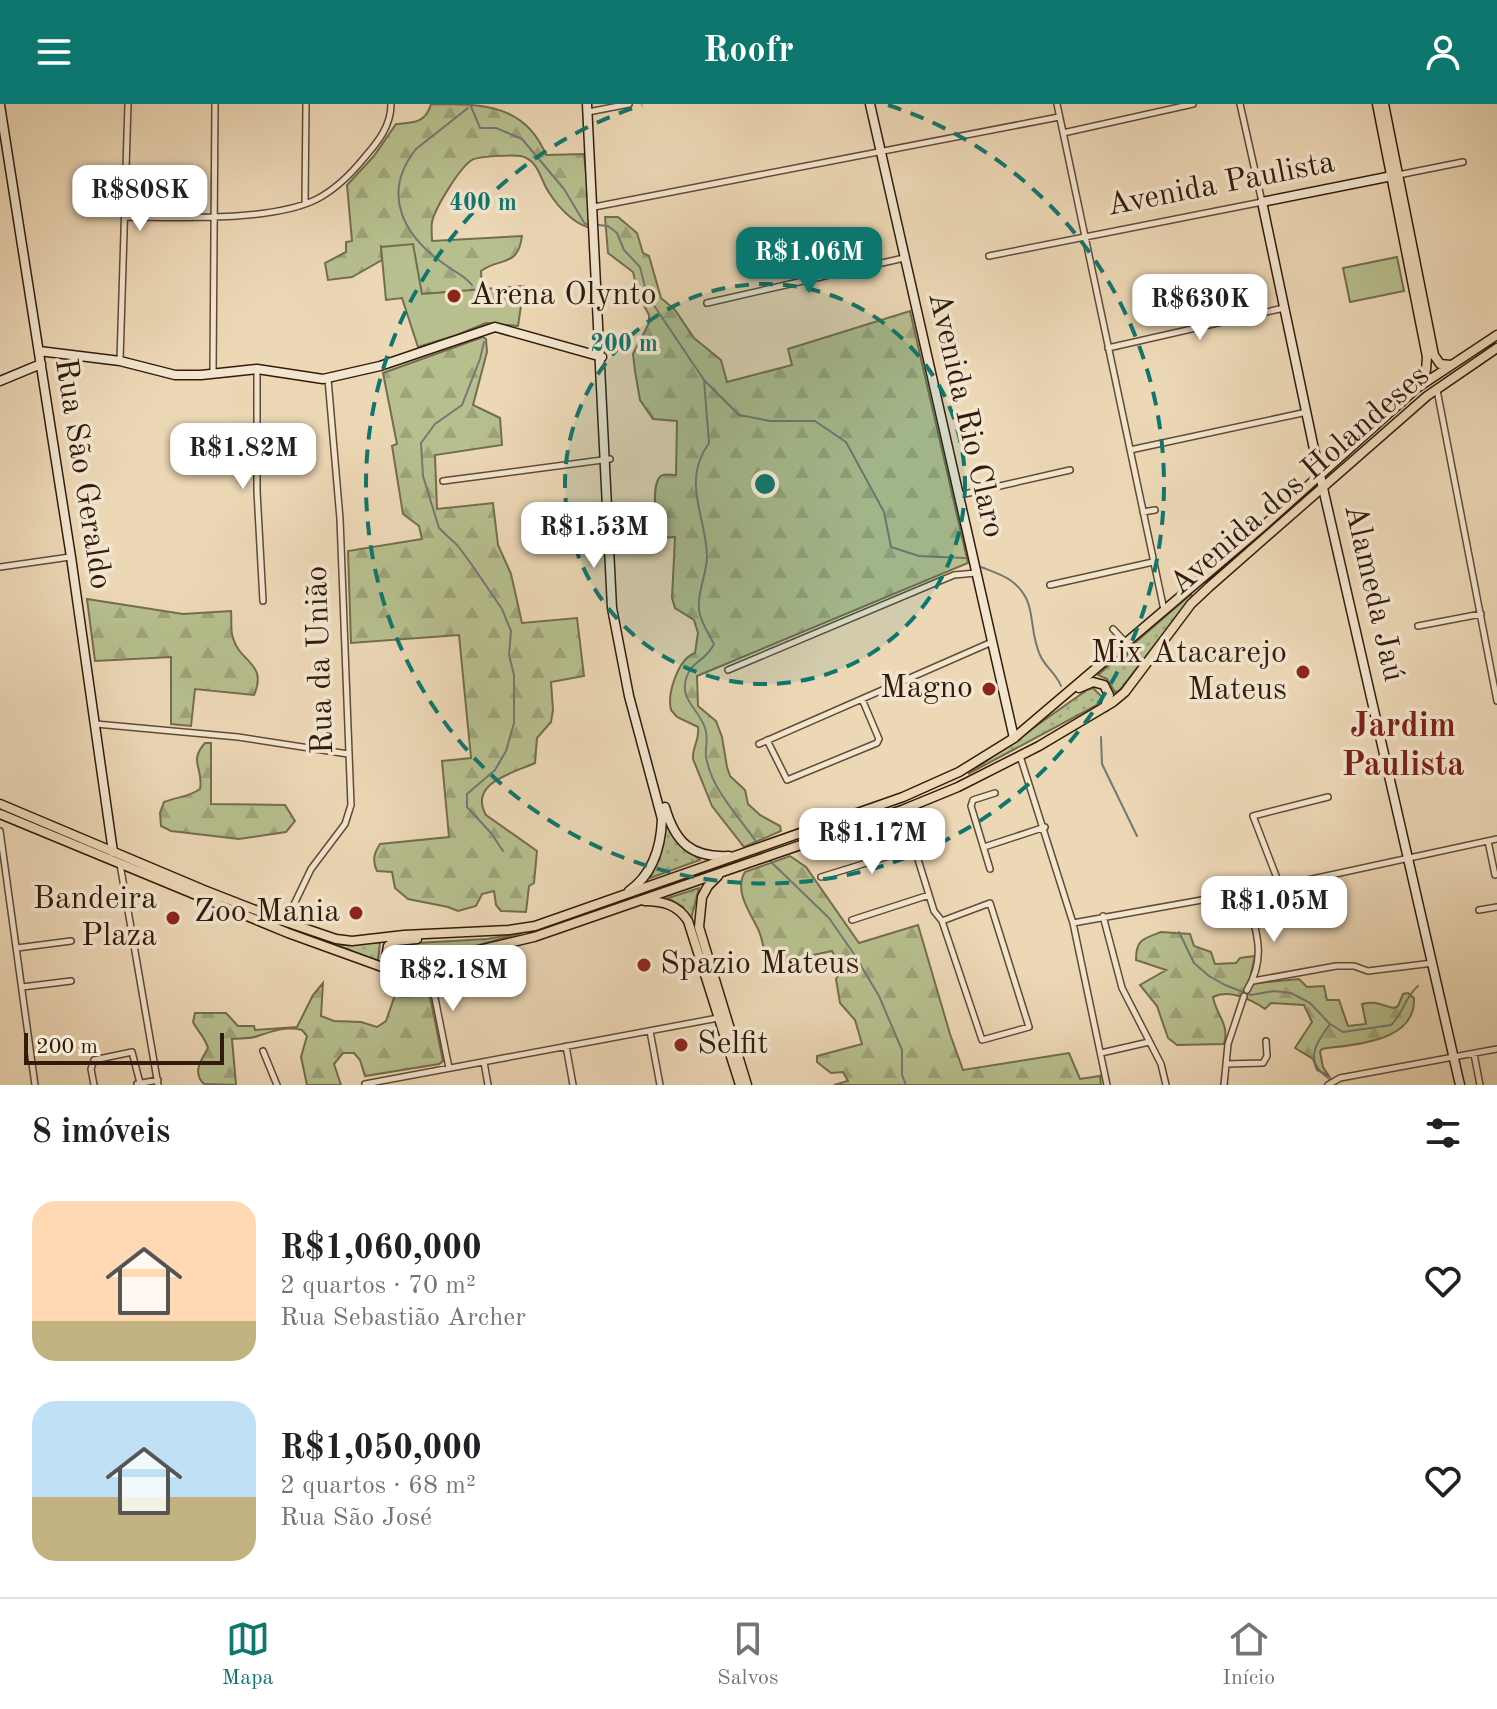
<!DOCTYPE html>
<html lang="pt">
<meta charset="utf-8">
<style>
:root{--surface:#fff;--page:#f6f6f6;--text:#202124;--muted:#757577;--line:#e0e0e0;--accent:#0f766e}
body{margin:0;font-family:"Old Standard TT",serif;background:var(--page);color:var(--text);height:100vh;display:flex;flex-direction:column;font-size:30px;white-space:nowrap}
*{box-sizing:border-box;margin:0}
p{font-size:26px;color:var(--muted)}
.icon{flex:none;width:44px;height:44px;fill:none;stroke:currentColor;stroke-width:2;stroke-linecap:round;stroke-linejoin:round}
.map{position:relative;height:981px;overflow:hidden}
.side{display:flex;flex-direction:column;background:var(--surface);flex:1}
.side>*{flex:none}
.scale{position:absolute;left:24px;bottom:20px;width:200px;box-sizing:border-box;padding-left:8px;border:4px solid #321b0c;border-top:0;font-size:22px;line-height:28px;white-space:nowrap;color:#321b0c;-webkit-text-stroke:6px #f3e6d0;paint-order:stroke}
.price{position:absolute;translate:-50% -68px;padding:0 18px;border-radius:16px;background:#fff;color:#222;font-size:26px;line-height:52px;filter:drop-shadow(0 2px 4px #0008)}
.price::after{content:'';position:absolute;left:50%;top:48px;width:24px;height:18px;margin-left:-12px;background:inherit;clip-path:polygon(0 0,100% 0,50% 100%)}
.price.active{background:var(--accent);color:#fff}
ul{padding:0;list-style:none}
li{display:flex;align-items:center;gap:24px;height:200px;padding:0 32px}
li span{display:grid;place-items:center;flex:none;width:224px;height:160px;border-radius:24px;color:#555}
li>.icon{margin-inline-start:auto}
span .icon{width:96px;height:96px;fill:#fffc;stroke-width:1}
li b{font-size:34px}
h2{display:flex;justify-content:space-between;align-items:center;height:96px;padding:0 32px;font-size:34px}
header{display:flex;justify-content:space-between;align-items:center;height:104px;padding:0 32px;background:var(--accent);color:#fff;font-size:36px;font-weight:600}
.tab-bar{display:flex;justify-content:space-around;align-items:center;height:112px;border-top:2px solid var(--line);background:var(--surface);font-size:22px;color:var(--muted)}
.tab-bar a{display:grid;justify-items:center;gap:4px}
.tab-bar .active{color:var(--accent)}
.map>svg:first-child{display:block}
.green{fill:url(#green-dots);stroke:#746d4d;stroke-width:2}
.forest{fill:url(#forest-firs);stroke:#746d4d;stroke-width:2}
.pitch{fill:#b7bf8e;stroke:#746d4d;stroke-width:2}
.lines{fill:none;stroke-linecap:round;stroke-linejoin:round}
.stream{stroke:#737874;stroke-width:2}
.street-casing{stroke:#614a36;stroke-width:8}
.secondary-casing{stroke:#321b0c;stroke-width:11}
.primary-casing{stroke:#321b0c;stroke-width:11}
.street{stroke:#f3e6d0;stroke-width:5}
.secondary{stroke:#f3e6d0;stroke-width:8}
.primary{stroke:#edd8b6;stroke-width:8}
.ring{fill:none;stroke:#0f766e;stroke-width:4;stroke-dasharray:14 10}
.poi-dot{fill:#8f2418;stroke:#f3e6d0;stroke-width:3}
.labels{text-anchor:middle;dominant-baseline:central;stroke-width:7;stroke-linejoin:round;paint-order:stroke}
.street-label{font-size:32px;fill:#321b0c;stroke:#f3e6d0}
.poi-label{font-size:32px;fill:#321b0c;stroke:#f3e6d0;text-anchor:end}
.neighbourhood-label{font-size:34px;font-weight:bold;fill:#7a1f14;stroke:#f3e6d0}
.centre{fill:#0f766e;stroke:#f3e6d0;stroke-width:4}
.ring-label{font-size:24px;text-anchor:middle;font-weight:bold;fill:#0f766e;stroke:#f3e6d0;stroke-width:7;stroke-linejoin:round;paint-order:stroke}
</style>
<header><svg class="icon" aria-label="menu" viewBox="0 0 24 24"><path d="M4 6h16M4 12h16M4 18h16"/></svg>Roofr<svg class="icon" aria-label="person" viewBox="0 0 24 24"><circle cx="12" cy="8" r="4"/><path d="M4 21q1-7 8-7t8 7"/></svg></header>
<div class="map">
<svg width="1497" height="981" viewBox="0 0 1497 981">
<defs>
<pattern id="green-dots" width="8" height="8" patternUnits="userSpaceOnUse" patternTransform="scale(2)"><rect width="8" height="8" fill="#b7bf8e"/><path d="M2 2h.1M6 6h.1" fill="none" stroke="#9ea479" stroke-width="1.8" stroke-linecap="round"/></pattern>
<pattern id="forest-firs" width="22" height="20" patternUnits="userSpaceOnUse" patternTransform="scale(2)"><rect width="22" height="20" fill="#b7bf8e"/><path d="M5 1l3.5 6h-7zM16 11l3.5 6h-7z" fill="#9ea479"/></pattern>
</defs>
<rect width="100%" height="100%" fill="#edd8b6"/>
<filter id="stains"><feTurbulence type="fractalNoise" baseFrequency=".0025" numOctaves="4"/><feColorMatrix values="0 0 0 0 .2 0 0 0 0 .09 0 0 0 0 .02 0 0 0 .5 -.17"/></filter>
<radialGradient id="worn" r=".72"><stop offset=".6" stop-color="#630" stop-opacity="0"/><stop offset="1" stop-color="#630" stop-opacity=".3"/></radialGradient>
<path class="green" d="M1191,490L1192,493L1119,587L1115,588L1107,575L1098,571Z
M1093,584L1102,593L1097,601L968,670L1087,586Z
M666,717L678,738L700,756L650,774L659,755Z
M699,784L691,815L689,816L683,803L668,794Z
M522,829L461,846L402,857L392,852L394,844L399,840L487,835Z
M380,838L378,857L339,842L342,841Z"/>
<path class="forest" d="M431,0C483,0 525,0 546,51L584,50L592,124C576,122 559,104 550,90C540,77 540,57 521,52C513,51 478,52 472,56C460,63 435,104 432,118C431,124 432,131 432,137L522,132C518,164 500,153 481,167L482,186L422,190L381,143L382,156L352,173L328,176L325,159L346,148V138L352,137L347,81L374,52L396,20C413,19 426,19 431,0Z
M605,113H618L637,129L643,149L649,152L661,194L675,206L694,234L721,256L727,278L792,261L788,245L910,207L968,459L697,572L698,602L716,617L722,633L727,663L730,672L745,686L748,700L760,711L780,722L781,727L744,743L712,702L693,655C692,643 700,636 698,623L677,613L671,606C667,589 678,555 695,549L698,529L694,516L675,504L672,494L675,433L658,434C657,423 649,375 663,371C667,370 672,371 676,371L677,317L653,315L640,296L635,267L633,250L649,219V211L638,190L633,168L608,149Z
M483,233L486,235L487,248L473,301L500,314L502,341L435,351L437,405L493,399L498,441L511,470L522,519L577,514L584,572L551,578L553,606L551,618L537,634L535,659C513,669 468,679 486,711L537,747L534,779L529,782L526,808L501,807L496,801L494,787L482,790L476,802L458,807L448,803L408,795L395,784L392,768L377,767C372,757 374,749 380,740L449,733L442,657L471,654L459,531L351,539L348,447L422,435L419,422L403,410L392,342L397,340L383,269Z
M87,495L183,510L231,507C232,515 230,526 233,534C240,559 268,559 254,591L195,585L191,622L171,620V553L95,557Z
M205,639H211V700L285,701L295,717L286,728L239,735L171,727L161,722L160,709L164,698C177,693 189,693 200,685C204,664 188,658 205,639Z
M790,752L806,763L859,839L918,821L950,930L963,966L1069,949L1080,975L1100,972L1101,981H834L848,977L843,968L831,969L817,958V952L862,940L855,916L840,899L836,875L842,866L832,847L768,861C764,850 763,833 757,823C749,807 734,786 745,768Z
M1161,828L1190,830L1194,842L1211,848L1215,860L1236,859L1240,854L1255,852L1250,874L1257,879L1299,875L1307,883L1324,882L1327,896H1339L1348,922L1366,920L1362,900C1375,896 1382,902 1394,904L1398,902L1403,890L1408,889L1414,894C1416,939 1353,940 1322,945L1320,948L1323,963L1329,972L1317,966L1313,955L1295,944L1312,918L1304,901L1271,899L1265,905C1251,895 1229,885 1213,893C1216,911 1230,920 1224,940L1177,941L1168,934L1157,902L1140,881L1166,866L1136,856C1136,835 1143,835 1161,828Z
M323,879L321,912L334,917L361,918L377,923L386,917L395,891L422,885L430,893L443,957L439,960L365,972L360,956L354,949H343L334,960L341,981H307L301,953L307,932L302,926C286,922 273,927 258,932C250,935 240,934 232,935L236,981L204,980C192,969 201,956 208,944C205,933 198,928 193,918L195,909H226L238,922H254L255,926L297,923L313,891Z"/>
<path class="pitch" d="M413,140L422,190L524,182L518,222L486,219L457,231L418,243L402,194L386,196L381,143Z
M1397,153L1404,187L1350,198L1343,164Z"/>
<g class="lines">
<path class="stream" d="M470,0L480,24H496L522,35L564,85L585,120H592
M468,4L416,45C380,91 404,133 447,162C456,169 464,171 472,181
M598,121L608,122L617,129L624,146L640,163L647,191L704,276L709,339C681,378 706,411 707,452C707,471 697,487 699,506C700,517 709,530 714,540C705,558 693,556 687,572C677,597 703,607 706,628C708,636 705,645 706,653C712,687 739,712 757,739
M484,238L480,255L462,301L435,320L421,339L423,372L439,424L458,442L472,461L502,505L511,527L509,551L514,571V619L506,647L495,666L467,690V703L491,729L503,747
M704,276L739,311L770,317H815L846,338L884,408L891,443L919,452L965,454
M981,463C991,467 1001,470 1010,476C1039,496 1027,523 1040,551C1045,563 1056,569 1061,582
M1101,633L1102,660L1137,732
M770,757L829,814L854,850L879,892L902,946V971L906,981
M1179,828L1194,859L1209,872L1225,881L1251,891L1274,887L1291,889L1310,899L1330,920L1343,928L1391,921C1403,910 1404,894 1418,882
M1330,920C1320,934 1305,952 1321,968C1326,973 1332,976 1336,981"/>
<defs>
<path id="street" d="M1057,0L1164,506
M588,8L629,0
M1063,29L1193,0
M1398,71L1463,58
M305,100L306,0
M594,103L1059,13
M126,113C178,113 272,118 317,95C336,85 351,70 364,54C378,38 391,22 391,0
M989,152L1262,98L1240,0
M707,199L904,154
M1108,244L1284,204
M120,256L128,0
M257,266V387L263,497
M213,269L215,0
M1437,286L1497,597
M1130,346L1307,308
M443,377L610,355
M960,391L1070,366
M1143,408L1155,406
M0,463L70,453
M1050,481L1153,458
M1418,522L1481,510
M1113,525L1126,539
M728,566L954,471L976,469
M96,620L238,633L348,650
M767,636L787,676L877,639L879,635L862,595
M759,640L992,538
M1020,652L1073,819L1107,981
M903,707L934,807L942,817L982,936L1029,923L990,799L942,817
M0,727L35,981
M1488,737L1495,771
M984,743L1045,723
M120,760L158,981
M990,765L971,702L973,696L995,689
M821,773L915,744
M1280,782L1253,712L1328,693
M1246,789C1255,824 1268,852 1247,886
M1479,806L1497,803
M1103,812L1122,884L1161,960L1166,981
M852,816L929,791
M286,817L311,765L345,720L351,701L340,415L328,275
M1073,819L1280,782L1497,735
M17,844L71,837
M428,859L449,964
M1253,877L1336,862H1354L1368,867L1433,859
M22,883L71,877
M650,927L660,981
M566,942L573,981
M263,947L277,981
M1101,949L1149,938
M1474,950L1480,981
M484,958L488,981
M1226,960L1263,959L1267,952L1266,937
M137,980L158,976
M365,980L718,914
M94,981L91,965L94,956L132,948L140,979
M1224,981L1228,940L1244,892
M1328,981L1340,974L1497,945"/>
<path id="secondary" d="M587,0L612,504L629,592L662,715C661,743 653,770 629,787
M870,0L1014,634
M0,1L71,453L113,748
M1397,71L1262,98L1314,345L1460,981
M39,247L120,257L175,271H201L257,265L323,275L380,262L495,223L602,253
M0,277L41,260
M665,703C675,738 691,754 729,752"/>
<path id="primary" d="M1377,0L1427,253L1426,266L1420,280
M1384,0L1434,251L1440,260L1451,261
M1079,584L1093,578L1104,581L1109,591L1105,603
M0,700L204,786L286,818L336,835L352,837L404,831L509,826L535,822L903,693L959,668L1014,634L1261,424L1417,284L1497,231
M0,710L288,829L385,864L399,865L534,833L902,706L958,683L1039,642L1113,598L1125,588L1191,500L1209,483L1427,292L1497,244
M718,772L708,782L702,793L699,823L747,981
M645,797C663,797 678,801 688,817L740,981
M398,862L386,854L388,842L396,837L417,835"/>
</defs>
<use href="#street" class="street-casing"/>
<use href="#secondary" class="secondary-casing"/>
<use href="#primary" class="primary-casing"/>
<use href="#street" class="street"/>
<use href="#secondary" class="secondary"/>
<use href="#primary" class="primary"/>
</g>
<circle cx="765" cy="380" r="200" fill="#0f766e" fill-opacity=".12"/>
<g class="ring">
<circle cx="765" cy="380" r="200"/>
<path d="M888 1A399 399 0 1 1 642 1"/>
</g>
<g class="poi-dot">
<circle cx="454" cy="192" r="8"/>
<circle cx="1303" cy="568" r="8"/>
<circle cx="989" cy="585" r="8"/>
<circle cx="356" cy="809" r="8"/>
<circle cx="173" cy="814" r="8"/>
<circle cx="644" cy="861" r="8"/>
<circle cx="681" cy="941" r="8"/>
</g>
<g class="labels">
<g class="street-label">
<text transform="translate(1221 81) rotate(-11)">Avenida Paulista</text>
<text transform="translate(965 311) rotate(77)">Avenida Rio Claro</text>
<text transform="translate(82 370) rotate(81)">Rua São Geraldo</text>
<text transform="translate(1300 377) rotate(-41)">Avenida dos Holandeses</text>
<text transform="translate(1373 489) rotate(77)">Alameda Jaú</text>
<text transform="translate(321 556) rotate(-92)">Rua da União</text>
</g>
<g class="poi-label">
<text x="470" y="192" text-anchor="start">Arena Olynto</text>
<text x="1287" y="550">Mix Atacarejo<tspan x="1287" dy="37">Mateus</tspan></text>
<text x="973" y="585">Magno</text>
<text x="157" y="796">Bandeira<tspan x="157" dy="37">Plaza</tspan></text>
<text x="340" y="809">Zoo Mania</text>
<text x="660" y="861" text-anchor="start">Spazio Mateus</text>
<text x="697" y="941" text-anchor="start">Selfit</text>
</g>
<g class="neighbourhood-label">
<text x="1403" y="623">Jardim<tspan x="1403" dy="39">Paulista</tspan></text>
</g>
</g>
<circle cx="765" cy="380" r="12" class="centre"/>
<g class="ring-label">
<text x="483" y="106">400 m</text>
<text x="624" y="247">200 m</text>
</g>
<rect width="100%" height="100%" filter="url(#stains)"/>
<rect width="100%" height="100%" fill="url(#worn)"/>
</svg>
<div class="scale">200 m</div>
<b class="price" style="left:140px;top:129px">R$808K</b>
<b class="price active" style="left:809px;top:191px">R$1.06M</b>
<b class="price" style="left:1200px;top:238px">R$630K</b>
<b class="price" style="left:243px;top:387px">R$1.82M</b>
<b class="price" style="left:594px;top:466px">R$1.53M</b>
<b class="price" style="left:872px;top:772px">R$1.17M</b>
<b class="price" style="left:1274px;top:840px">R$1.05M</b>
<b class="price" style="left:453px;top:909px">R$2.18M</b>
</div>
<section class="side">
<h2>8 imóveis<svg class="icon" aria-label="filters" viewBox="0 0 24 24"><path d="M4 7h16M4 17h16"/><circle cx="9" cy="7" r="2"/><circle cx="15" cy="17" r="2"/></svg></h2>
<ul>
<li><span style="background:linear-gradient(#ffd9b3 75%,#c2b280 0)"><svg class="icon" aria-label="home" viewBox="0 0 24 24"><path d="M3 11l9-7 9 7M6 9v11h12V9"/></svg></span><div><b>R$1,060,000</b><p>2 quartos · 70 m²</p><p>Rua Sebastião Archer</p></div><svg class="icon" aria-label="heart" viewBox="0 0 24 24"><path d="M12 20l-8-8c-3-5 5-10 8-4 3-6 11-1 8 4z"/></svg></li>
<li><span style="background:linear-gradient(#bfe0f5 60%,#c2b280 0)"><svg class="icon" aria-label="home" viewBox="0 0 24 24"><path d="M3 11l9-7 9 7M6 9v11h12V9"/></svg></span><div><b>R$1,050,000</b><p>2 quartos · 68 m²</p><p>Rua São José</p></div><svg class="icon" aria-label="heart" viewBox="0 0 24 24"><path d="M12 20l-8-8c-3-5 5-10 8-4 3-6 11-1 8 4z"/></svg></li>
</ul>
</section>
<nav class="tab-bar">
<a class="active"><svg class="icon" aria-label="map" viewBox="0 0 24 24"><path d="M3 6l6-2 6 2 6-2v14l-6 2-6-2-6 2zM9 4v14M15 6v14"/></svg>Mapa</a>
<a><svg class="icon" aria-label="saved" viewBox="0 0 24 24"><path d="M7 4h10v16l-5-4-5 4z"/></svg>Salvos</a>
<a><svg class="icon" aria-label="home" viewBox="0 0 24 24"><path d="M3 11l9-7 9 7M6 9v11h12V9"/></svg>Início</a>
</nav>
